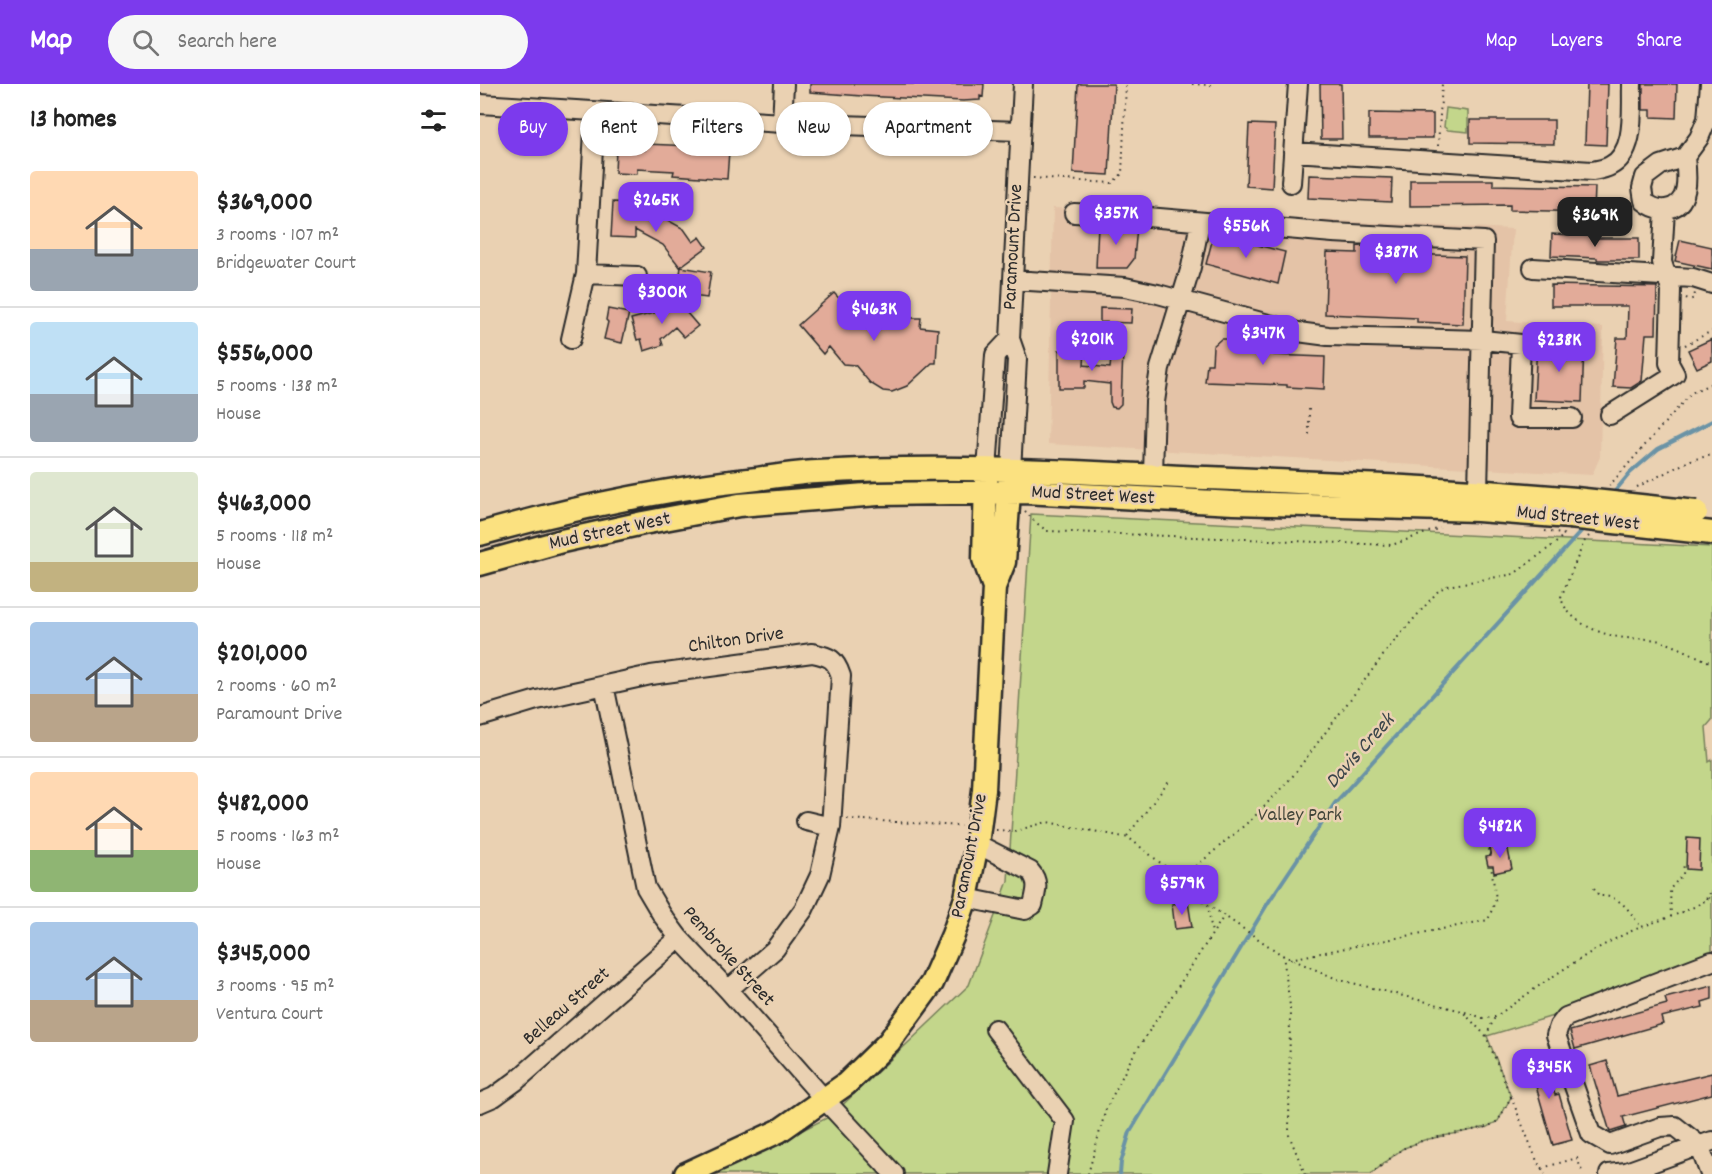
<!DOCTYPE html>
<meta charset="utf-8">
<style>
:root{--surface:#fff;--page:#f6f6f6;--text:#222;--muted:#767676;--line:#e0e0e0;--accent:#7c3aed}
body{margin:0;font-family:Dekko,sans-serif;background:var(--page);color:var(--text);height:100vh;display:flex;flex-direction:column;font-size:22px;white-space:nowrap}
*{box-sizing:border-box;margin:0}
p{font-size:20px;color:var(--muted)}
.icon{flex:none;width:33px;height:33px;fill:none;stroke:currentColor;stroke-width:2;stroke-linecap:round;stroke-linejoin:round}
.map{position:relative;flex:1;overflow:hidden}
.side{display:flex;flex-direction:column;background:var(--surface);width:480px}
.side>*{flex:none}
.guide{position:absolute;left:18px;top:18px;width:570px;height:54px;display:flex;gap:12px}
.price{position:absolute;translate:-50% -51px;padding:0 14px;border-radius:12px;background:var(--accent);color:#fff;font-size:20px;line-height:39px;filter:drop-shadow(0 2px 3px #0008)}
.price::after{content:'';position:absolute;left:50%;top:36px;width:18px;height:14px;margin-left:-9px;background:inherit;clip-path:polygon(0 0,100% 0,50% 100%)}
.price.current{background:#222;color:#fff}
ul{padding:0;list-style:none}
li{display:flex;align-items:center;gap:18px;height:150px;padding:0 30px}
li+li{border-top:2px solid var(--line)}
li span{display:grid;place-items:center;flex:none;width:168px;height:120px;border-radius:6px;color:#555}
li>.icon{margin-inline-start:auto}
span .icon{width:72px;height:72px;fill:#fffc;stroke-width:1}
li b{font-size:26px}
h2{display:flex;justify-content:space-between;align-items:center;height:72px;padding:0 30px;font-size:26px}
.pill{padding:0 21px;border-radius:27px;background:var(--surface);box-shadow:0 2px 4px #0004;font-size:21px;line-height:54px}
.pill.current{background:var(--accent);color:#fff}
header{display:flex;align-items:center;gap:36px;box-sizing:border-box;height:84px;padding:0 30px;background:var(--accent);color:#fff}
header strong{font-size:28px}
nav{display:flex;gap:33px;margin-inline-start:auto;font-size:21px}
.search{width:420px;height:54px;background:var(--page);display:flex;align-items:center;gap:15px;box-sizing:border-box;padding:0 21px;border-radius:33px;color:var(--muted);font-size:22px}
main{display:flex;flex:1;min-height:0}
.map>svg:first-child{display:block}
.built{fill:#e4c3a7}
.green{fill:#c3d68b;stroke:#77805b;stroke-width:1.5}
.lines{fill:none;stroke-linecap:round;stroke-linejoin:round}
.stream{stroke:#6b93a6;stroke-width:4}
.building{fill:#e2ab99;stroke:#2b2b2b;stroke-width:1.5}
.minor-casing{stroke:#2b2b2b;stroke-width:22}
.major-casing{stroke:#2b2b2b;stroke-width:27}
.path{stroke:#2b2b2b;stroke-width:2;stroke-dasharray:1.5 4.5;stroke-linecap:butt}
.minor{stroke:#ead1b2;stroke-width:18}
.major{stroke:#fbe180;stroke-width:22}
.major-bridge-casing{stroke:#2b2b2b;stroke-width:27;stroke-linecap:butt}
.path-bridge{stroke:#2b2b2b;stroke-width:2;stroke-dasharray:1.5 4.5;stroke-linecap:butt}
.major-bridge{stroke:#fbe180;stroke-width:22}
.labels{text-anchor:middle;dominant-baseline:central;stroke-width:5;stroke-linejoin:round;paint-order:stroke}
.street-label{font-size:20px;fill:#2b2b2b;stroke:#ead1b2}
.park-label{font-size:20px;fill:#424539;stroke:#ead1b2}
.water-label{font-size:21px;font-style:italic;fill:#3b454a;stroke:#ead1b2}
</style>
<header>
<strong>Map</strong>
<div class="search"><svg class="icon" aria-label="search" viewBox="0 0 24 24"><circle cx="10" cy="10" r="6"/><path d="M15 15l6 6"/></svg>Search here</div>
<nav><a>Map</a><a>Layers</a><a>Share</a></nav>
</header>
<main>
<section class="side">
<h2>13 homes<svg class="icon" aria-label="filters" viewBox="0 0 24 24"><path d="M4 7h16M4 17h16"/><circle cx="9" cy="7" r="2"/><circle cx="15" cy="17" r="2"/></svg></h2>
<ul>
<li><span style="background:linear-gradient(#ffd9b3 65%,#9aa5b1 0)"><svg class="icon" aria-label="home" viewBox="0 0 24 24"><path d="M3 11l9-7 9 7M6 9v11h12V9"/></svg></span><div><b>$369,000</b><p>3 rooms · 107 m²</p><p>Bridgewater Court</p></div></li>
<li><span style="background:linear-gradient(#bfe0f5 60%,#9aa5b1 0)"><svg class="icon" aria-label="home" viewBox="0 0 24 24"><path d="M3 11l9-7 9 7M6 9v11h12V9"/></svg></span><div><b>$556,000</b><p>5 rooms · 138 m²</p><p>House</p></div></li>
<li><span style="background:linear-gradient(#dfe7d0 75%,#c2b280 0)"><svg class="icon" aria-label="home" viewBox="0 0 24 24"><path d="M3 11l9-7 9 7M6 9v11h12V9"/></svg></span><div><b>$463,000</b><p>5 rooms · 118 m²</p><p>House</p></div></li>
<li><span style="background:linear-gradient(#a9c7e8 60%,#b9a48a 0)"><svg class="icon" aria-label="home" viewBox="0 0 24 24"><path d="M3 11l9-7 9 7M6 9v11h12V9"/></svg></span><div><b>$201,000</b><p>2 rooms · 60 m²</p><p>Paramount Drive</p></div></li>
<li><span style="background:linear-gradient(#ffd9b3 65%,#8fb573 0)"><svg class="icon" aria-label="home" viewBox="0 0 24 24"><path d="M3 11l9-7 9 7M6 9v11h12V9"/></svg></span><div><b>$482,000</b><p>5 rooms · 163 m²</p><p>House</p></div></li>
<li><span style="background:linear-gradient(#a9c7e8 65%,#b9a48a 0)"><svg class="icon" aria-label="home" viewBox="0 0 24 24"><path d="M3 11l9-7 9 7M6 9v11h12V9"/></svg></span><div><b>$345,000</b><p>3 rooms · 95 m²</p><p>Ventura Court</p></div></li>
</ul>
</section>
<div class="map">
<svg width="1232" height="1090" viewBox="0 0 1232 1090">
<rect width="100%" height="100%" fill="#ead1b2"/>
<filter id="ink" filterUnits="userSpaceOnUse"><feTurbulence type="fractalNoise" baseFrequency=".0167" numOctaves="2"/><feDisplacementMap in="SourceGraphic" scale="12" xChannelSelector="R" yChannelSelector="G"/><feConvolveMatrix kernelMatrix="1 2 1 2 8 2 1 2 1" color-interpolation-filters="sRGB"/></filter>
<g filter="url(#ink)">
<path class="built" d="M573,124L1033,145L1027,237L1123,243L1120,373L1112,391L568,360Z"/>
<path class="green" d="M966,24L988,27V48L968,46L964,43Z
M551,430L1232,463V636L1226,643L1229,678L1232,676V868L1073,932L1007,952L1031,1013L1018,1037L1007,1043L944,1056L922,1065L891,1090H234L351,1032L489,901L528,797Z"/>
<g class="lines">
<path class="stream" d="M1131,412L1150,389L1178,365L1232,337
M640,1090L641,1078L650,1048L788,819L855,719L1105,443"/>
</g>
<path class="building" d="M330,0H504L503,13L500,12V16L483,17L382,12L330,8Z
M598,0H634L629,91L593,89Z
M840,0H861L862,55H841Z
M1107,0H1128L1126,61L1105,60Z
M1163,0H1197L1196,34L1171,33V26H1163Z
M889,29L953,30V54H889Z
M990,36H1074V60L990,59Z
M769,40L795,41L792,104L766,102Z
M165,60L237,63V66L249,67L247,95L193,91L194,87L157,85V90L135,89L136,65L165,66Z
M829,91L912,94L911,118L828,114Z
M930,96H1013V101L1115,103L1114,128L1030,126V121L930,122Z
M133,118L151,119L150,132L169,134L173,128L204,145L213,158L220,153L227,163L200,183L183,161L155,146V154L131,153Z
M618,141L657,143L654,175L647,184H616Z
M734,150L805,168L798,200L726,180Z
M1072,150L1113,152V154H1159V176H1117V174L1071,172Z
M1200,156L1232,163V185L1195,177Z
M877,162L926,164L925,170L985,172L983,240L937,238V234L845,230L847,168L877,169Z
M201,183L231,188L227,214L197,210Z
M1071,201L1177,203L1176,250H1166L1162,297L1151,304L1133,303L1137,254H1147L1148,222H1071Z
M354,209L376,232L398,230L399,222L427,223V234H441L440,243L458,245L456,279H452L427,302L412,308L403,307L390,299L375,281L363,280L349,263L343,270L318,241Z
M195,215L218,242L204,253L195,243L181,255L183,261L164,267L161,255L157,256L151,235L181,227Z
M620,224L652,225L651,239L620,238Z
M128,225L149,229L142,259L124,255L128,238L126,236Z
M640,255L643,267L641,320L637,324L632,323L630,318V300L604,297V304H579V266H605L604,281L630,284L632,264Z
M741,255H786L794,263V271L845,273L844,305L807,303V301L725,298L727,280H732L733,262Z
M1232,255V277L1217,284L1208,266Z
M1057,259L1104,261L1102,318L1054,316Z
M1207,754L1220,755L1219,786L1206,785Z
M1027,761L1032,785L1014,789L1013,782H1008L1006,773L1011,772L1009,764Z
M708,818L712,843L695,845L692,820Z
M1232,902V915L1222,918L1223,923L1181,933L1183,940L1095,965L1090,947L1187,920L1185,914Z
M1062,966L1075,1011L1079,1010L1092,1056L1073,1061L1047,971Z
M1127,977L1137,1012L1232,989V1010L1143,1033L1146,1043L1130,1048L1110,982Z"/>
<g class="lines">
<defs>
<path id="minor" d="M0,20L302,39L540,47
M302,39L304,0
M813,68L1112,87C1118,86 1125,85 1130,82C1157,68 1151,25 1152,0
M1205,73C1207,91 1211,122 1186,125C1177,126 1171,123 1164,117L1162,104L1165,93L1181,81L1205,73L1219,54L1227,35L1230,0
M811,99L818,0
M594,129L656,132L853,149L1004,157L998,406
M1053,184L1213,194L1232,200
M106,190L157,192
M533,196L645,203L678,210L818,248L848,252L1003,256L1041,260L1038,334H1092
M91,255L106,190L115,29
M1130,331L1195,290L1189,279L1191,206L1182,178L1185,125
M507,386L515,271L530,255
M531,387L537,275L530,255L543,0
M673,391L675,318L680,284L711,183L720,139
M124,601L166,804L182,831L199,854L248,906L344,1015L414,1090
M0,633L57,616L171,591L332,569C350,573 355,574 361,592L351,743L340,791L324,825L295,865L248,906
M326,737L351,743
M486,814L545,826L553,821C556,808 560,798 550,787L497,760
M515,945L585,1037L577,1090
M0,1019L14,1013L36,997L199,854
M1129,1090L1146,1088L1232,1057
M1230,1090L1219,1061L1195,1042L1180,1043L1130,1061L1111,1050L1076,951L1079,942L1086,933L1232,877"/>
<path id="major" d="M506,395L504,475L514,503
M1214,447L1232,449
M0,450C92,424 182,405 277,395C297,392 317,389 337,388C466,380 596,388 725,394C848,399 972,404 1095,415
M0,480L82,457L163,439L259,421L398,410L544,408L754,419L998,426L1090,433
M206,1090L299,1047L366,1000L409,958L452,899L473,851L486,814L497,760L504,706L514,503L524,478L530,394"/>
</defs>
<use href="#minor" class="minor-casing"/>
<use href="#major" class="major-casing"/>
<path class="path" d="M712,0L731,1
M958,62L962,0
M553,94L632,99L642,90L646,0
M1206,214L1210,216L1214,214L1215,209
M1205,261L1232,247
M829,325V354
M1129,402L1211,309L1232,299
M1157,403L1211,376L1232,371
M545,427L554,437L567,447L912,461L960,444
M1109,452L1104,458L1081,513C1085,534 1114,548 1134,552C1149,556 1166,553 1180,557C1198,562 1215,572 1232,579
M367,735L481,742
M516,746L535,747L567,738L649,754L687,784L706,790V805L715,812L802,871L857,895L982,927L1006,952L1031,1013L1018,1037L1007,1043L944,1056L922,1065L891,1090
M647,752L691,695
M1008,765L1009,772
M687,784L689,813L706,805
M707,790L773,734L812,693L911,561L959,506L967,502L1034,490L1077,458L1084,450
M1114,804L1119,812C1141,811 1149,827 1161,843
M1226,815L1232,806
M728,821L732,850
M1191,833L1190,805L1203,790L1204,778
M803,871L810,922L809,1051L825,1090
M810,875L1008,836L1016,815L1011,782
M985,928L1003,934L1015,933C1056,904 1098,873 1143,851C1173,836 1205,832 1232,812
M1006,952L1015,933
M1031,1013L1057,1077L1065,1090
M1062,1084L1097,1074L1103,1090
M608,1090L626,1025L651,975L744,832"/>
<use href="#minor" class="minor"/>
<use href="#major" class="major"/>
<defs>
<path id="major-bridge" d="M1095,415L1216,428
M1090,433L1214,447"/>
</defs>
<use href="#major-bridge" class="major-bridge-casing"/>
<path class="path-bridge" d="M1065,447L1086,451"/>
<use href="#major-bridge" class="major-bridge"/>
</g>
</g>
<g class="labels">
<g class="street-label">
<text transform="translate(534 163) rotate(-87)">Paramount Drive</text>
<text transform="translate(613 412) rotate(3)">Mud Street West</text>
<text transform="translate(1098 435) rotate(6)">Mud Street West</text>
<text transform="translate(130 448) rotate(-12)">Mud Street West</text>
<text transform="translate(256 557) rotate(-8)">Chilton Drive</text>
<text transform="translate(490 772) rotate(-79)">Paramount Drive</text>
<text transform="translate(248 873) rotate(48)">Pembroke Street</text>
<text transform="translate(87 923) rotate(-41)">Belleau Street</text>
</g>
<g class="park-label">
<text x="820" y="732">Valley Park</text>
</g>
<g class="water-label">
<text transform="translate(881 668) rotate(-48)">Davis Creek</text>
</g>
</g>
</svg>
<b class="price" style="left:176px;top:149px">$265K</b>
<b class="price" style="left:636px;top:162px">$357K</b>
<b class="price current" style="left:1115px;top:164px">$369K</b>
<b class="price" style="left:766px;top:175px">$556K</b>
<b class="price" style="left:916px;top:201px">$387K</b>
<b class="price" style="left:182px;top:241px">$300K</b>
<b class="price" style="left:394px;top:258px">$463K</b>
<b class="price" style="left:783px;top:282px">$347K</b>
<b class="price" style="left:612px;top:288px">$201K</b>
<b class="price" style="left:1079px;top:289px">$238K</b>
<b class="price" style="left:1020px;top:775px">$482K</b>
<b class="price" style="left:702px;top:832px">$579K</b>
<b class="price" style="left:1069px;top:1016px">$345K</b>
<div class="guide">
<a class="pill current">Buy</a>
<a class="pill">Rent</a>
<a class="pill">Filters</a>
<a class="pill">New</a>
<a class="pill">Apartment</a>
</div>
</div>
</main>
